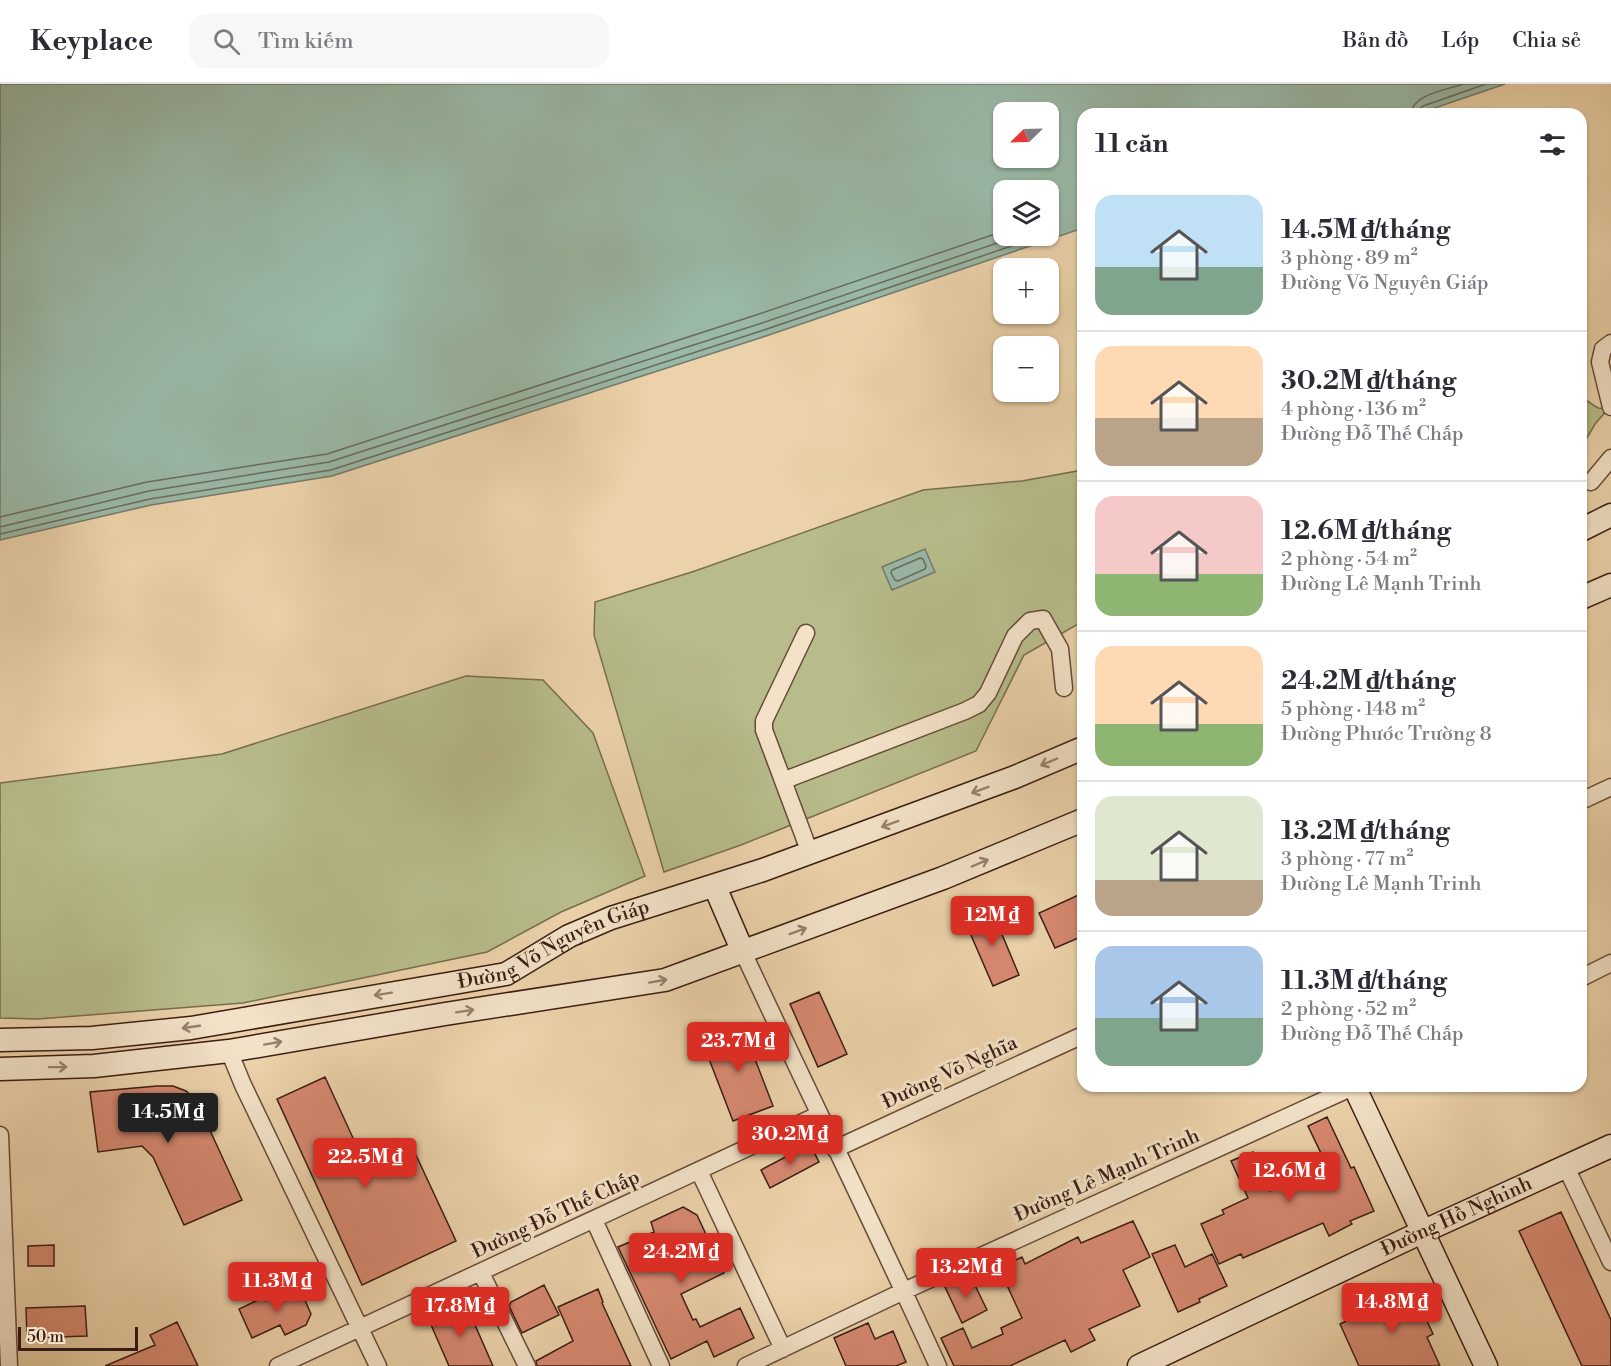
<!DOCTYPE html>
<html lang="vi">
<meta charset="utf-8">
<style>
:root{--surface:#fff;--page:#f7f7f7;--text:#2b2b33;--muted:#7c7c81;--line:#e1e1e2;--accent:#d93025}
body{margin:0;font-family:"Libre Bodoni",serif;background:var(--page);color:var(--text);height:100vh;display:flex;flex-direction:column;font-size:22px;white-space:nowrap}
*{box-sizing:border-box;margin:0}
p{font-size:20px;color:var(--muted)}
.icon{flex:none;width:33px;height:33px;fill:none;stroke:currentColor;stroke-width:2;stroke-linecap:round;stroke-linejoin:round}
.map{position:relative;flex:1;overflow:hidden}
.panel{position:absolute;left:1077px;top:24px;width:510px;height:984px;display:flex;flex-direction:column;background:var(--surface);border-radius:18px;box-shadow:0 2px 4px #0004}
.panel>*{flex:none}
.needle{width:39px;rotate:247deg}
.fabs{position:absolute;left:993px;top:18px;display:grid;gap:12px}
.fabs a{display:grid;place-items:center;width:66px;height:66px;border-radius:12px;background:var(--surface);box-shadow:0 2px 4px #0004;font-size:30px}
.scale{position:absolute;left:18px;bottom:15px;width:120px;box-sizing:border-box;padding-left:6px;border:3px solid #3b1e13;border-top:0;font-size:16px;line-height:21px;white-space:nowrap;color:#3b1e13;-webkit-text-stroke:4px #f3e2c8;paint-order:stroke}
.price{position:absolute;translate:-50% -51px;padding:0 14px;border-radius:6px;background:var(--accent);color:#fff;font-size:20px;line-height:39px;filter:drop-shadow(0 2px 3px #0008)}
.price::after{content:'';position:absolute;left:50%;top:36px;width:18px;height:14px;margin-left:-9px;background:inherit;clip-path:polygon(0 0,100% 0,50% 100%)}
.price.selected{background:#222;color:#fff}
ul{padding:0;list-style:none}
li{display:flex;align-items:center;gap:18px;height:150px;padding:0 18px}
li+li{border-top:2px solid var(--line)}
li span{display:grid;place-items:center;flex:none;width:168px;height:120px;border-radius:18px;color:#555}
li>.icon{margin-inline-start:auto}
span .icon{width:72px;height:72px;fill:#fffc;stroke-width:1}
li b{font-size:26px}
h2{display:flex;justify-content:space-between;align-items:center;height:72px;padding:0 18px;font-size:26px}
header{display:flex;align-items:center;gap:36px;box-sizing:border-box;height:84px;padding:0 30px;background:var(--surface);border-bottom:2px solid var(--line)}
header strong{font-size:28px}
nav{display:flex;gap:33px;margin-inline-start:auto;font-size:21px}
.search{width:420px;height:54px;background:var(--page);display:flex;align-items:center;gap:15px;box-sizing:border-box;padding:0 21px;border-radius:18px;color:var(--muted);font-size:22px}
.map>svg:first-child{display:block}
.green{fill:#b7bc8a;stroke:#796d4e;stroke-width:1.5}
.water{fill:#99b8a6;stroke:#737a6b;stroke-width:1.5;fill-rule:evenodd}
.lines{fill:none;stroke-linecap:round;stroke-linejoin:round}
.shore{stroke:#6a6b5c;stroke-width:1.5}
.building{fill:#d78971;stroke:#3b1e13;stroke-width:1.5}
.street-casing{stroke:#674b39;stroke-width:19}
.secondary-casing{stroke:#3b1e13;stroke-width:25}
.street{stroke:#f3e2c8;stroke-width:16}
.secondary{stroke:#f3e2c8;stroke-width:22}
.oneway{stroke:#97806e}
.labels{text-anchor:middle;dominant-baseline:central;stroke-width:6;stroke-linejoin:round;paint-order:stroke}
.street-label{font-size:20px;fill:#3b1e13;stroke:#f3e2c8}
</style>
<header>
<strong>Keyplace</strong>
<div class="search"><svg class="icon" aria-label="search" viewBox="0 0 24 24"><circle cx="10" cy="10" r="6"/><path d="M15 15l6 6"/></svg>Tìm kiếm</div>
<nav><a>Bản đồ</a><a>Lớp</a><a>Chia sẻ</a></nav>
</header>
<div class="map">
<svg width="1611" height="1282" viewBox="0 0 1611 1282">
<rect width="100%" height="100%" fill="#ecd2aa"/>
<filter id="stains"><feTurbulence type="fractalNoise" baseFrequency=".00333" numOctaves="4"/><feColorMatrix values="0 0 0 0 .2 0 0 0 0 .09 0 0 0 0 .02 0 0 0 .5 -.17"/></filter>
<radialGradient id="worn" r=".72"><stop offset=".6" stop-color="#630" stop-opacity="0"/><stop offset="1" stop-color="#630" stop-opacity=".3"/></radialGradient>
<path class="green" d="M1581,313L1598,324L1608,325L1595,340L1581,364Z
M1083,386V550L1078,540L1024,571L976,667L741,761L664,788L594,551L595,518L695,487L923,406L1022,397Z
M466,592L543,596L593,649L645,792L561,828L487,868L243,919L38,935L0,934V699L222,670Z"/>
<path class="water" d="M0,0H1505L1417,30H1083V144L763,253L332,392L151,421L0,456ZM1004,28H1048V74H1004ZM1004,106H1048V152H1004Z
M925,465L935,488L892,506L882,483Z"/>
<g class="lines">
<path class="shore" d="M1411,30C1412,10 1447,6 1463,0
M1419,30V25L1423,22L1486,0
M0,433L147,398L327,370L756,231L1004,147
M0,443L149,407L329,378L759,240L1018,152
M0,450L150,415L331,386L761,247L1041,152
M920,474L923,475L926,482L925,485L898,497L895,496L891,489L892,486Z"/>
</g>
<path class="building" d="M1083,809V852L1055,864L1039,829Z
M991,824L1019,891L993,902L964,835Z
M819,908L847,970L818,983L790,920Z
M742,941L773,1022L733,1037L702,957Z
M325,993L370,1091L415,1069L456,1157L362,1201L277,1015Z
M157,1002H173L186,1007L196,1016L242,1116L184,1141L153,1073L142,1062L98,1068L90,1008Z
M1327,1033L1351,1084L1354,1083L1374,1127L1350,1137L1352,1140L1329,1152L1323,1139L1243,1174L1241,1170L1219,1180L1201,1140L1224,1130L1222,1126L1248,1114L1231,1077L1253,1068L1270,1107L1291,1097L1293,1102L1328,1084L1308,1042Z
M810,1060L819,1078L770,1104L761,1086Z
M683,1123L697,1131L724,1189L681,1210L693,1236L696,1235L700,1243L740,1224L754,1254L714,1273L707,1257L671,1275L618,1163L654,1148L651,1138Z
M1561,1128L1611,1236V1282H1582L1519,1147Z
M1133,1137L1150,1173L1123,1186L1140,1222L1089,1245L1095,1256L1071,1268L1065,1256L1010,1282H954L941,1254L963,1244L972,1264L1003,1250L1001,1244L1022,1234L999,1184L1022,1173L1025,1180L1078,1153L1081,1159Z
M54,1161V1182H28V1162Z
M1175,1161L1185,1183L1212,1170L1227,1202L1199,1215L1200,1218L1178,1228L1152,1170Z
M970,1191L987,1226L962,1239L945,1203Z
M298,1200L311,1230L306,1241L285,1251L280,1241L252,1254L239,1225L264,1213L266,1217Z
M544,1201L559,1231L522,1249L509,1222L511,1218Z
M1410,1201L1433,1250L1427,1253L1440,1282H1359L1340,1240L1390,1218L1387,1212Z
M598,1205L603,1218L602,1219L631,1282H537L536,1277L573,1257L558,1223Z
M461,1220L468,1225L493,1282H449L428,1234Z
M85,1222L87,1252L27,1254L26,1224Z
M177,1238L198,1282H105L155,1261L150,1251Z
M868,1239L875,1255L893,1247L906,1278L896,1282H846L834,1254Z"/>
<g class="lines">
<defs>
<path id="street" d="M1611,259L1603,265L1600,278L1611,323
M1591,398L1611,374
M806,549L764,637V646L810,769
M785,696L965,627L979,620L988,609L1015,552L1030,537L1043,535L1060,565L1064,604
M1581,717L1611,703
M743,868C807,1006 875,1143 938,1282
M1581,894L1611,879
M229,967L243,1001L378,1282
M0,1051L9,1282
M835,1065L1083,951
M1566,1083L1611,1178
M699,1087L783,1265
M594,1136L661,1282
M481,1189L527,1282
M278,1282L818,1031
M746,1282L904,1207L1355,1002"/>
<g id="secondary">
<path d="M1581,446L1611,431"/>
<path d="M1581,514L1611,501"/>
<path d="M715,803L743,868"/>
<path id="s1" d="M0,956L92,954L191,944L506,890L569,852L611,834L763,786L1015,693L1083,664"/>
<path d="M0,985L94,982L229,967L445,930L665,896L943,794L1083,736"/>
<path d="M1354,1002L1486,1282"/>
<path id="s2" d="M1139,1282L1422,1148L1611,1062"/>
</g>
</defs>
<use href="#street" class="street-casing"/>
<use href="#secondary" class="secondary-casing"/>
<use href="#street" class="street"/>
<use href="#secondary" class="secondary"/>
</g>
<defs><path id="oneway-shaft" d="M-6 0H5M1.5-3L5.5 0L1.5 3" fill="none" stroke-width="1.6" stroke-linecap="round" stroke-linejoin="round" transform="scale(1.5)"/></defs>
<g class="oneway">
<use href="#oneway-shaft" transform="translate(1049 678) rotate(157)"/>
<use href="#oneway-shaft" transform="translate(980 706) rotate(159)"/>
<use href="#oneway-shaft" transform="translate(890 740) rotate(160)"/>
<use href="#oneway-shaft" transform="translate(980 779) rotate(-23)"/>
<use href="#oneway-shaft" transform="translate(798 847) rotate(-20)"/>
<use href="#oneway-shaft" transform="translate(658 897) rotate(-10)"/>
<use href="#oneway-shaft" transform="translate(383 910) rotate(171)"/>
<use href="#oneway-shaft" transform="translate(465 927) rotate(-9)"/>
<use href="#oneway-shaft" transform="translate(191 943) rotate(172)"/>
<use href="#oneway-shaft" transform="translate(273 959) rotate(-10)"/>
<use href="#oneway-shaft" transform="translate(58 983) rotate(-1)"/>
</g>
<g class="labels">
<g class="street-label">
<text stroke="none"><textPath href="#s1" startOffset="566">Đường Võ Nguyên Giáp</textPath></text>
<text transform="translate(950 989) rotate(-25)">Đường Võ Nghĩa</text>
<text transform="translate(1107 1092) rotate(-24)">Đường Lê Mạnh Trinh</text>
<text transform="translate(556 1131) rotate(-25)">Đường Đỗ Thế Chấp</text>
<text stroke="none"><textPath href="#s2" startOffset="351">Đường Hồ Nghinh</textPath></text>
</g>
</g>
<rect width="100%" height="100%" filter="url(#stains)"/>
<rect width="100%" height="100%" fill="url(#worn)"/>
</svg>
<div class="fabs">
<a><svg class="needle" viewBox="-14 -14 28 28"><path d="M0-13l5 13h-10z" fill="#e53935"/><path d="M0 13l5-13h-10z" fill="#7c7c81"/></svg></a>
<a><svg class="icon" aria-label="layers" viewBox="0 0 24 24"><path d="M12 4l9 5-9 5-9-5zM3 14l9 5 9-5"/></svg></a>
<a>+</a>
<a>−</a>
</div>
<div class="scale">50 m</div>
<b class="price" style="left:992px;top:863px">12M ₫</b>
<b class="price" style="left:738px;top:989px">23.7M ₫</b>
<b class="price selected" style="left:168px;top:1060px">14.5M ₫</b>
<b class="price" style="left:790px;top:1082px">30.2M ₫</b>
<b class="price" style="left:365px;top:1105px">22.5M ₫</b>
<b class="price" style="left:1289px;top:1119px">12.6M ₫</b>
<b class="price" style="left:681px;top:1200px">24.2M ₫</b>
<b class="price" style="left:966px;top:1215px">13.2M ₫</b>
<b class="price" style="left:277px;top:1229px">11.3M ₫</b>
<b class="price" style="left:1392px;top:1250px">14.8M ₫</b>
<b class="price" style="left:460px;top:1254px">17.8M ₫</b>
<section class="panel">
<h2>11 căn<svg class="icon" aria-label="filters" viewBox="0 0 24 24"><path d="M4 7h16M4 17h16"/><circle cx="9" cy="7" r="2"/><circle cx="15" cy="17" r="2"/></svg></h2>
<ul>
<li><span style="background:linear-gradient(#bfe0f5 60%,#7fa58c 0)"><svg class="icon" aria-label="home" viewBox="0 0 24 24"><path d="M3 11l9-7 9 7M6 9v11h12V9"/></svg></span><div><b>14.5M ₫/tháng</b><p>3 phòng · 89 m²</p><p>Đường Võ Nguyên Giáp</p></div></li>
<li><span style="background:linear-gradient(#ffd9b3 60%,#b9a48a 0)"><svg class="icon" aria-label="home" viewBox="0 0 24 24"><path d="M3 11l9-7 9 7M6 9v11h12V9"/></svg></span><div><b>30.2M ₫/tháng</b><p>4 phòng · 136 m²</p><p>Đường Đỗ Thế Chấp</p></div></li>
<li><span style="background:linear-gradient(#f6c9c9 65%,#8fb573 0)"><svg class="icon" aria-label="home" viewBox="0 0 24 24"><path d="M3 11l9-7 9 7M6 9v11h12V9"/></svg></span><div><b>12.6M ₫/tháng</b><p>2 phòng · 54 m²</p><p>Đường Lê Mạnh Trinh</p></div></li>
<li><span style="background:linear-gradient(#ffd9b3 65%,#8fb573 0)"><svg class="icon" aria-label="home" viewBox="0 0 24 24"><path d="M3 11l9-7 9 7M6 9v11h12V9"/></svg></span><div><b>24.2M ₫/tháng</b><p>5 phòng · 148 m²</p><p>Đường Phước Trường 8</p></div></li>
<li><span style="background:linear-gradient(#dfe7d0 70%,#b9a48a 0)"><svg class="icon" aria-label="home" viewBox="0 0 24 24"><path d="M3 11l9-7 9 7M6 9v11h12V9"/></svg></span><div><b>13.2M ₫/tháng</b><p>3 phòng · 77 m²</p><p>Đường Lê Mạnh Trinh</p></div></li>
<li><span style="background:linear-gradient(#a9c7e8 60%,#7fa58c 0)"><svg class="icon" aria-label="home" viewBox="0 0 24 24"><path d="M3 11l9-7 9 7M6 9v11h12V9"/></svg></span><div><b>11.3M ₫/tháng</b><p>2 phòng · 52 m²</p><p>Đường Đỗ Thế Chấp</p></div></li>
</ul>
</section>
</div>
